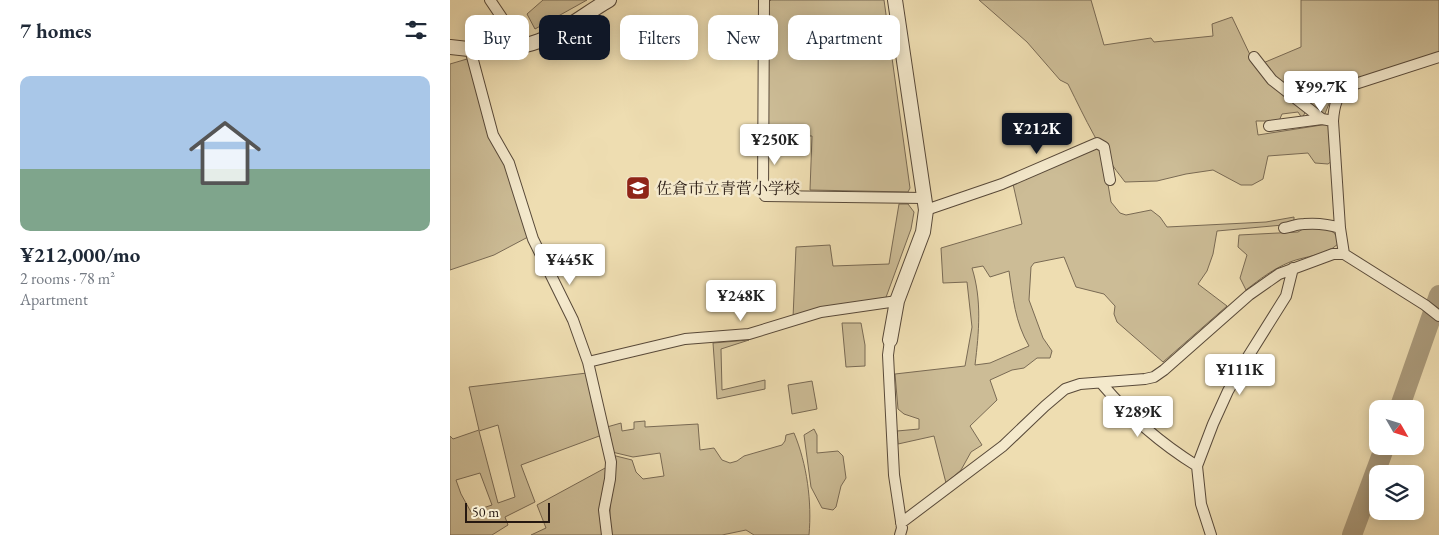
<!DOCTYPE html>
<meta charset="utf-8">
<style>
:root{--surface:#fff;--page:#f2f2f3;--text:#1f2937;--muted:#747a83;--line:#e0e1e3;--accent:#111827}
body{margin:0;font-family:"EB Garamond","Noto Serif JP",serif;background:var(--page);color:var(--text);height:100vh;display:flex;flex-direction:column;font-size:19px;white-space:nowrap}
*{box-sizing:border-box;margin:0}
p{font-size:16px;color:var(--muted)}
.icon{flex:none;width:28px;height:28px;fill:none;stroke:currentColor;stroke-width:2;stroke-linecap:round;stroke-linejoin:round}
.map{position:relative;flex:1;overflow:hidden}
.panel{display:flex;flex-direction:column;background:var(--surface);width:450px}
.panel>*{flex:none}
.banner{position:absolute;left:15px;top:15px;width:475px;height:45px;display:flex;gap:10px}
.needle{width:32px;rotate:129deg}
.fabs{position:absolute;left:919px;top:400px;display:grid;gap:10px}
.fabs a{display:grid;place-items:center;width:55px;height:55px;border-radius:10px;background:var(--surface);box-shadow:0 2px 12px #0003;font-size:25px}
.scale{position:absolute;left:15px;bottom:12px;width:85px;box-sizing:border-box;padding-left:5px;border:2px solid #261811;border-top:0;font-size:14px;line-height:18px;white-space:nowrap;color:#261811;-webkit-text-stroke:4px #f4e9cc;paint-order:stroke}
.price{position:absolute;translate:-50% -42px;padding:0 11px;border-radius:5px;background:#fff;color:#222;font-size:16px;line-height:32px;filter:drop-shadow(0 1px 2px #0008)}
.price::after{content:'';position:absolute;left:50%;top:30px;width:15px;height:11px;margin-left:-8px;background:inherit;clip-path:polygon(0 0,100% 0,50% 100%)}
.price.active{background:var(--accent);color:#fff}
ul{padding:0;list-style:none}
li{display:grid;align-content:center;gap:10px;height:265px;padding:0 20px}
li+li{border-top:1px solid var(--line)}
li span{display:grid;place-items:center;height:155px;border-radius:10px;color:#555}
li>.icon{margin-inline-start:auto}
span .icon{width:90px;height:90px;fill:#fffc;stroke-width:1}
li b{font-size:21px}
h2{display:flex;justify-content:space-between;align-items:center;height:60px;padding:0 20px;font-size:21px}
.chip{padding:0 18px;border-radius:10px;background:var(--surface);box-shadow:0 2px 12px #0003;font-size:18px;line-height:45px}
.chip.active{background:var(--accent);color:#fff}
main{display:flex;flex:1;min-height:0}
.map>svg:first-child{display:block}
.green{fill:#ccbc96;stroke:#796a54;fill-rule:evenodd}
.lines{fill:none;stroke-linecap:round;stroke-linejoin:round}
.river{stroke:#aa9a7b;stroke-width:20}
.minor-casing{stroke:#584939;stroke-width:12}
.tertiary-casing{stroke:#584939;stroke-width:16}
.minor{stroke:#f4e9cc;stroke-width:10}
.tertiary{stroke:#f4e9cc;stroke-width:14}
.labels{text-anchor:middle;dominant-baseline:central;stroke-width:5;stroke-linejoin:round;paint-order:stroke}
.poi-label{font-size:16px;fill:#261811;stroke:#f4e9cc;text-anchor:start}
</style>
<main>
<section class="panel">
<h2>7 homes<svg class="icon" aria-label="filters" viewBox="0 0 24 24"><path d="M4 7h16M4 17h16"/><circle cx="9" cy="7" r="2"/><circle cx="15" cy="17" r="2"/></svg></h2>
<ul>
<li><span style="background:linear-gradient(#a9c7e8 60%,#7fa58c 0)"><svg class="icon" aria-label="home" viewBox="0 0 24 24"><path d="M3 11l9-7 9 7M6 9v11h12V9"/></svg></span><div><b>¥212,000/mo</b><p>2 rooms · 78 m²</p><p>Apartment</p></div></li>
</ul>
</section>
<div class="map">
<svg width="989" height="535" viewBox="0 0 989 535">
<rect width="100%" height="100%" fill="#eeddb1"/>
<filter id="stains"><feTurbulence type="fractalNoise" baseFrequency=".004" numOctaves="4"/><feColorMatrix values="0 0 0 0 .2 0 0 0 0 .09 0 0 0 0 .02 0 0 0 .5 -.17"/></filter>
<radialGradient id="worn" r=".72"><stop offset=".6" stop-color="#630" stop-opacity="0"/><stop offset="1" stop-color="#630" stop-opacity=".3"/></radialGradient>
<path class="green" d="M93,0H137L85,29L77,14Z
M321,0H434L460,188L458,192L360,190L362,136L317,135L319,2Z
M529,0H641L654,45L701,38L704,42L763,36L762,24L782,17L802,59L856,111L852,118L848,112L832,114L829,121H806L808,135L878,124L880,126L882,161L878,164L865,163L858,153L818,156L813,179L802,185H791L763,170L736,174L707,181L675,182C650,151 636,120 618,84L610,80L577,42Z
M851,0H989V54L891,88L881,99L874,116L824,79L813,63L851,47Z
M17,59L20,62L56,165L78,237L44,255L0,270V64Z
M646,145L652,149L661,202L670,213L676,215L701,210L710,217L717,227L816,222L844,217V220L833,225L767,231L763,254L757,271L748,284L777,306L713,362L667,322L664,314L665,306L654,294L626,287L614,257L584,263L581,267L579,300L593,338L602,351L600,358H587L574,368L562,370L540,380L547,400L520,426L532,445L521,452L511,470L496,483L484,436L448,444L447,431L469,429V419L454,414L448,409L445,374L515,366L522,327L517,282L493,283L491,248L572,224L563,184ZM533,266L540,277L559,271C563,298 565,322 579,346L540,363L525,365C529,332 532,300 522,268Z
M449,204H458L464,212L461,229L435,300L343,318L346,247L380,245L383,266L439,264Z
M856,227C869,228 888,226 888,244C875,256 855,256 840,262C823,269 810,279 796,290L790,278L797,255L788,247L789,235L848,232Z
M392,323H411L415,345V366L396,367Z
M299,340L271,349L272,390L315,380V389L267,399L263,343Z
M137,373L152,435L71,465L85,502L55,517L58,525L42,535H0V436L3,439L29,430L19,387ZM48,425L65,497L48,503L29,431ZM30,473L42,505L21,512L11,494L6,480Z
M362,381L367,409L342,414L338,385Z
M195,421V427L248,424L250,450L264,448L272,460L280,463L287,461L294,456L332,445L335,441L336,435L344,433C357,464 362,502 359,535H304L296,530L272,535H159L162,455L182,460L186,472L193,479L214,476L210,453L183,457L162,452L160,433L157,427L171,423L172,431L184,429V422Z
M364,429L367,435V453L388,451L393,456L396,478L391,486L386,507L383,510L372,508L361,487L354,435Z
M157,467L154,535H81L96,528L87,505Z"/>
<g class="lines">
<path class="river" d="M949,409L989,295
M902,535L935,446"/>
<defs>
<path id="minor" d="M40,0L71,46
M314,0L313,193L315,196L474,198
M20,49L43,135L59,163L83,239L123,320L138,362L161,462L160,479L154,510L157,535
M804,57L822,80L872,119L883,121
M819,126L872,119
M476,210L552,184L647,143L654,147L660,180
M834,228C841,227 847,224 854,224C866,223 878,224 890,228
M894,254L890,228L883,121C884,107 886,95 899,86L989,57
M440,340L438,355L444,475L452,528L450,535
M138,362L235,339L299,334L371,312L447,301
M652,384C680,417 710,443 747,466
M451,523L553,446L595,406L615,389L630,384L695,379L704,377L714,370L799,295L829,274L883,254H894L975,305L989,316
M761,535L751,504L747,466L763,424L778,391L794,363L836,296L843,268"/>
<path id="tertiary" d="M0,47C28,51 62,51 89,41C114,32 136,13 159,0
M440,340L447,301L473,232L476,210L445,0"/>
</defs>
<use href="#minor" class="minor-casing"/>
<use href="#tertiary" class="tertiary-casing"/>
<use href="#minor" class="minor"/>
<use href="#tertiary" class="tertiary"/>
</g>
<defs>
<symbol id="school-square" viewBox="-11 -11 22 22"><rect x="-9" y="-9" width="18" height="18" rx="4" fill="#8f2418" stroke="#f4e9cc"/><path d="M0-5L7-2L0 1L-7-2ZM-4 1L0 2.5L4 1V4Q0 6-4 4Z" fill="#fff"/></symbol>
</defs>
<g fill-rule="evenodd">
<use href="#school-square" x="174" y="174" width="28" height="28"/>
</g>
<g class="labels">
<g class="poi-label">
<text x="206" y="188">佐倉市立青菅小学校</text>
</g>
</g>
<rect width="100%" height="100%" filter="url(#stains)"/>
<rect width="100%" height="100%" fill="url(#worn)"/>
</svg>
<div class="fabs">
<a><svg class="needle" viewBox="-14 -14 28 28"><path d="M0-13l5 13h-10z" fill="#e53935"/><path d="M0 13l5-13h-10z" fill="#747a83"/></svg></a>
<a><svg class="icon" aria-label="layers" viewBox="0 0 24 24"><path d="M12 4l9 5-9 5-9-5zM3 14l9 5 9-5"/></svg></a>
</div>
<div class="scale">50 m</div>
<b class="price" style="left:871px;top:113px">¥99.7K</b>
<b class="price active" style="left:587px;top:155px">¥212K</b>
<b class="price" style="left:325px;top:166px">¥250K</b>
<b class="price" style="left:120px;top:286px">¥445K</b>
<b class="price" style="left:291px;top:322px">¥248K</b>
<b class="price" style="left:790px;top:396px">¥111K</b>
<b class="price" style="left:688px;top:438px">¥289K</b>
<div class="banner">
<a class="chip">Buy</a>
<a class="chip active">Rent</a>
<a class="chip">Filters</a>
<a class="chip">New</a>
<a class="chip">Apartment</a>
</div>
</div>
</main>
